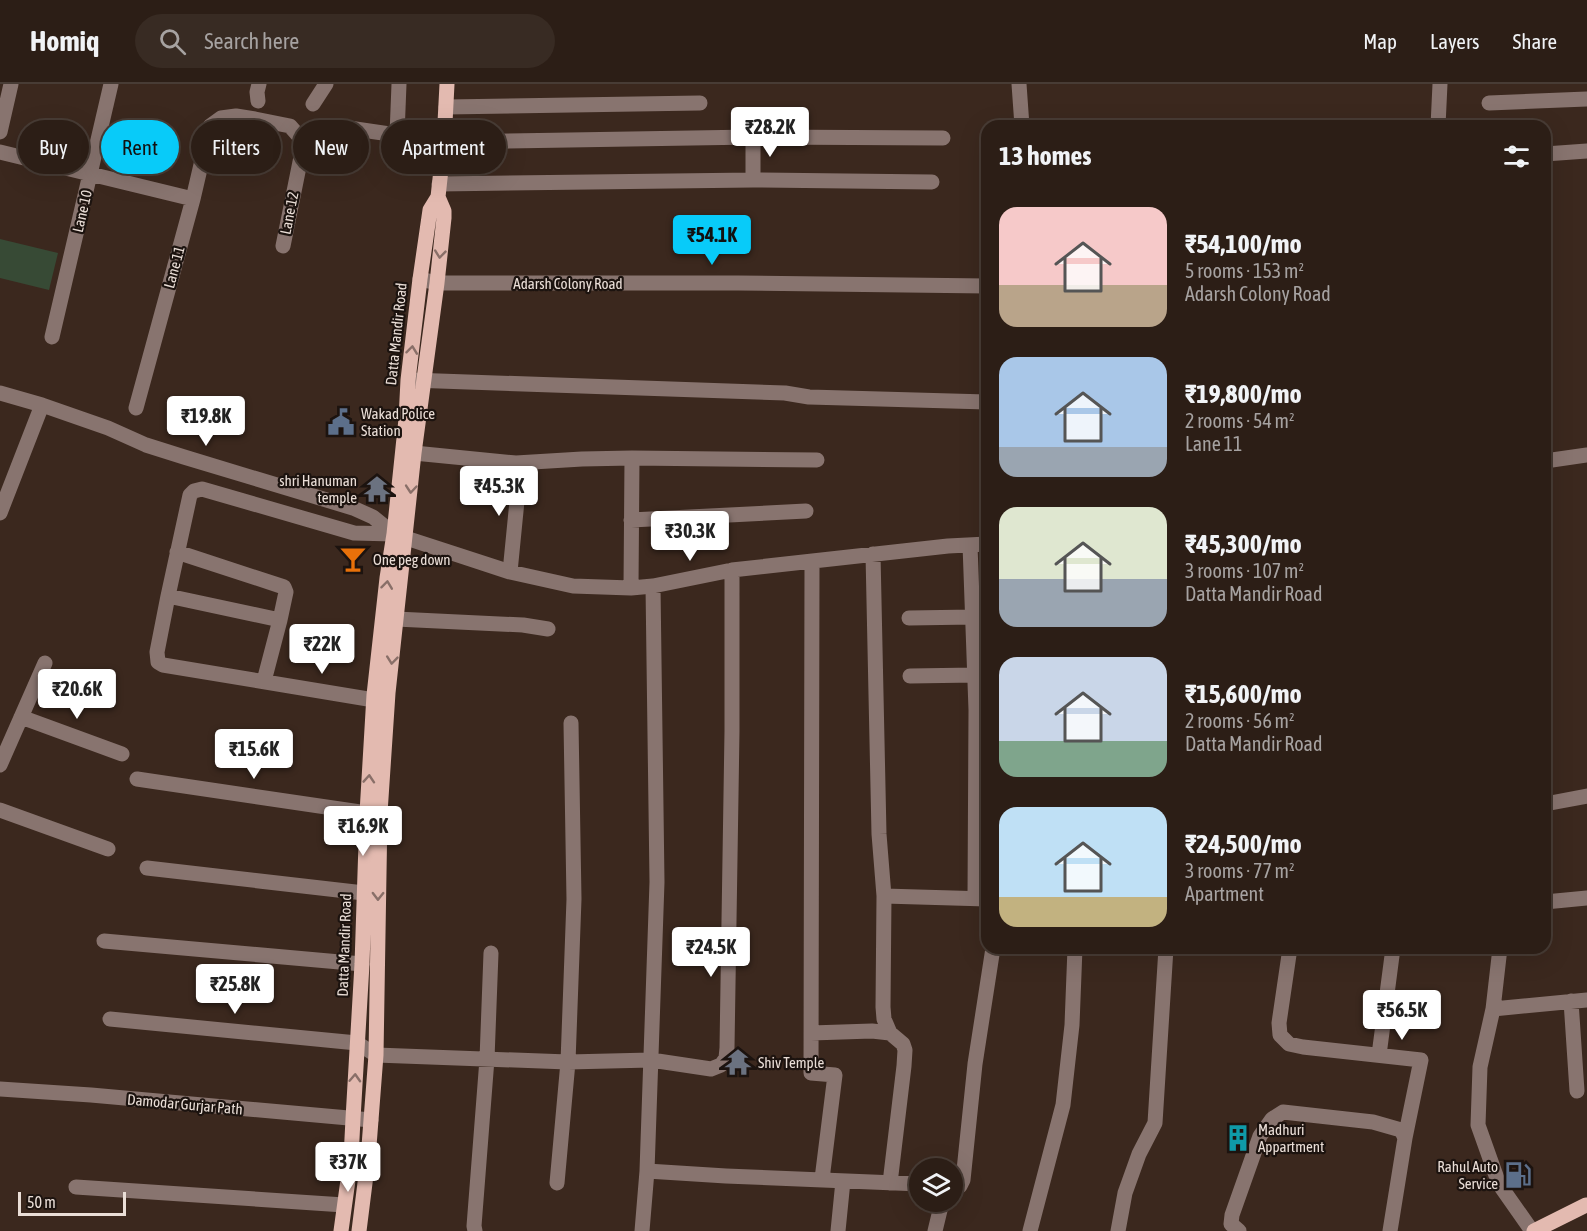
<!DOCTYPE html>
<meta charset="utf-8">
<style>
:root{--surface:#2c1e16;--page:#382b23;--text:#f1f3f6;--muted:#a6a2a1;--line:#483c35;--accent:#08cbf9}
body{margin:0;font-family:"Asap Condensed",sans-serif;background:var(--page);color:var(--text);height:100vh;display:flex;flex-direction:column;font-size:22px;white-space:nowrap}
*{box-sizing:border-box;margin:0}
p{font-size:20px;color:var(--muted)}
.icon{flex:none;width:33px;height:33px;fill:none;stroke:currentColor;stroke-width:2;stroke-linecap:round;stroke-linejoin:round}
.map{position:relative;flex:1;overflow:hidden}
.side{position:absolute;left:981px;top:36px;width:570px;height:834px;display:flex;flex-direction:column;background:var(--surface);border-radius:18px;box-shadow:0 6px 24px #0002,0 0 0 2px var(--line)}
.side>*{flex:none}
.banner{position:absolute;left:18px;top:36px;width:570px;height:54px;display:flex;gap:12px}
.fabs{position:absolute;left:909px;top:1074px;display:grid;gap:12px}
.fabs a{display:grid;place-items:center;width:54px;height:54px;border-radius:50%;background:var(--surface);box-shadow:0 6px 24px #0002,0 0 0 2px var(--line);font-size:30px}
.scale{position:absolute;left:18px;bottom:15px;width:108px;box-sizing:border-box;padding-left:6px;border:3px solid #eaded7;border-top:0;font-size:16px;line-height:21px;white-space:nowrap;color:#eaded7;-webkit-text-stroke:4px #1c130f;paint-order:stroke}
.price{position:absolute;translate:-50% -51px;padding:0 14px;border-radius:6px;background:#fff;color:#222;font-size:20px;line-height:39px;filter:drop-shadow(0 2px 3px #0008)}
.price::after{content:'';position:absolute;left:50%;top:36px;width:18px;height:14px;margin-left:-9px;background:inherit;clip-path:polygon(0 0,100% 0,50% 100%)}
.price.active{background:var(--accent);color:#111}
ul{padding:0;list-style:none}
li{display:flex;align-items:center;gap:18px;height:150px;padding:0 18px}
li span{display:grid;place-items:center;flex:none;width:168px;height:120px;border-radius:18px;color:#555}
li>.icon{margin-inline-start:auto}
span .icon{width:72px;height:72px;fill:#fffc;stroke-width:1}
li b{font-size:26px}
h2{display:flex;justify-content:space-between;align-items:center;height:72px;padding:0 18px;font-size:26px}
.chip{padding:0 21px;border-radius:27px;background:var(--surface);box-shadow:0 6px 24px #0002,0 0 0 2px var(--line);font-size:21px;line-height:54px}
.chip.active{background:var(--accent);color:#111}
header{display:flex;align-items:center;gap:36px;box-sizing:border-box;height:84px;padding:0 30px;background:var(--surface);border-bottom:2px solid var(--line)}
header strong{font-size:28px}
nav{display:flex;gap:33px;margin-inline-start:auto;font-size:21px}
.search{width:420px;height:54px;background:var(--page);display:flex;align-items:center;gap:15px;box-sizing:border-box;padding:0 21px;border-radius:33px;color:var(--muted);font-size:22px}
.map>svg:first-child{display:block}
.green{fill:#374a35}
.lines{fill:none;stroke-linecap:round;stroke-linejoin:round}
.minor{stroke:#88746f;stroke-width:15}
.major{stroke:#e3bab0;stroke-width:15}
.oneway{stroke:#896f68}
.labels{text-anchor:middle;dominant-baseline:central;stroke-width:4.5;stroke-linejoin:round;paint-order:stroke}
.street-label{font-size:15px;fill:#eaded7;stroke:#1c130f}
.poi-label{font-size:15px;fill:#eaded7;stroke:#1c130f;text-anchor:start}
</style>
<header>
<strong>Homiq</strong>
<div class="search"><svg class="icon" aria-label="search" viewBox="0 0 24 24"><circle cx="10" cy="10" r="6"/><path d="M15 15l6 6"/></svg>Search here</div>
<nav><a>Map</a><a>Layers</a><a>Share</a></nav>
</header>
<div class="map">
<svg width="1587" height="1147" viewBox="0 0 1587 1147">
<rect width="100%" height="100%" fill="#3b281e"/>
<path class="green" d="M0,155L58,169L49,206L0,194Z"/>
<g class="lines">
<path class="minor" d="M1019,0L1022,42
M258,17L257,8L259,0
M1489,19L1587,15
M313,20L326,0
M446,23L700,19
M1438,42L1440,0
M342,43L444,58L753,53L943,54
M0,48L11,0
M397,51L399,0
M753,53V96
M0,68L193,115
M1545,70L1587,67
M439,100L753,96L932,98
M420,195L437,199H738L987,202
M52,253L111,0
M411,296L785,309L809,313L987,318
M0,309L42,321L108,344L146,361L184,373L353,424L373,433L394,450L406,454L510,488L573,502L631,504L653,502L732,486L948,462L987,460
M136,324L193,115L210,42L221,34L236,32L255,35L290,42L304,58L283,162
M414,369L516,379L582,375L632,374L817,376
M1545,377L1587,371
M0,429L42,321
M631,436L806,427
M970,461L976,626L975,815
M177,468L284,503L286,508L280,536
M873,470L879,750L884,812L883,923L884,935L890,949
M812,478L811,989L835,991L822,1095
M510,488L517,417L516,379
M631,504L632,374
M168,512L157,568L158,578L163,581L374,616
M909,534L973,533
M396,535L523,541L548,545
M910,592L975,591
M264,597L280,536L168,512L190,411L194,407L202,405L354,449L394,450
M21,633L122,670
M0,681L45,579
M137,695L367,729
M1545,720L1587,712
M0,726L108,765
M147,784L364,809
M884,812L987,815
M1545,818L1587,814
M104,857L362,880
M1290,864L1279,939L1280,951L1289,960L1303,963L1421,976L1405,1054
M1500,864L1493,925L1480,983L1478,1041L1499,1100L1532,1147
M1571,917L1577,1007
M1493,925L1587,916
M110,935L357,959L376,971L568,978L651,976L711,985L721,981L726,974L727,964L732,647V486
M811,949L872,947L890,949L903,960L905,966L904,982L890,1099
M1379,971L1393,864
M0,1005L91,1011L371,1036
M647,1087L726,1092L920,1100
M557,1099L568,978L574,815L571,639
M76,1103L344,1121
M952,1103L960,1102L963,1096L975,980L993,864
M475,1147L474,1142L487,975L491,869
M642,1147L647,1087L657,798L653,502
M838,1147L843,1097
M935,1147L942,1118
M1030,1147L1063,1021L1072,941L1075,864
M1118,1147L1125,1109L1139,1070L1155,1039L1166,864
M1239,1147L1231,1140L1232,1131L1260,1052L1272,1035L1283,1028L1373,1038L1401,1046L1405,1054L1390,1147"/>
<path class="major" d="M341,1147L351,1074L353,1035L362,880L367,729L374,611L387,494L394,450L406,335L408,296L420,195L430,126L438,113L444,58L447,0
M359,1147L368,1075L376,971L380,729L388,609L414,369L437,199L444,134V127L438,113
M1534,1147L1586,1121"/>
</g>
<defs><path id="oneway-chevron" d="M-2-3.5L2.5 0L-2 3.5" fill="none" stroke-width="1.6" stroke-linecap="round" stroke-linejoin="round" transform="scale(1.5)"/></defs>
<g class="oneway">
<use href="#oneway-chevron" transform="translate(440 170) rotate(96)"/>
<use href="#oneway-chevron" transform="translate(412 266) rotate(-83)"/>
<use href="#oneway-chevron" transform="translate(411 405) rotate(95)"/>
<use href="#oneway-chevron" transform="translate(387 501) rotate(-83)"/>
<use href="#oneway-chevron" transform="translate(392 576) rotate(96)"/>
<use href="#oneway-chevron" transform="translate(369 695) rotate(-86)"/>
<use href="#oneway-chevron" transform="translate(378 812) rotate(91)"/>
<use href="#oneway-chevron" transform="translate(355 994) rotate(-87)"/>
</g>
<defs>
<symbol id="civic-bare" viewBox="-9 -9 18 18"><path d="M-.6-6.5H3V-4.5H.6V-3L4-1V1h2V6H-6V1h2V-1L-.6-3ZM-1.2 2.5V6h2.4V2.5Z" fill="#5c6f8a" stroke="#1c130f" stroke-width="2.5" paint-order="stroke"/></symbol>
<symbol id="temple-bare" viewBox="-9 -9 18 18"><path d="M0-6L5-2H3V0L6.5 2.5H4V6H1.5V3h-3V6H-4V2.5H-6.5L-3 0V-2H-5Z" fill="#6b7280" stroke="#1c130f" stroke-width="2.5" paint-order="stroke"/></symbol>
<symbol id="bar-bare" viewBox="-9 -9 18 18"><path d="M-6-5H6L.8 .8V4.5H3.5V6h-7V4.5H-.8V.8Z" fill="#e8710a" stroke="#1c130f" stroke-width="2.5" paint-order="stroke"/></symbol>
<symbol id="building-bare" viewBox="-9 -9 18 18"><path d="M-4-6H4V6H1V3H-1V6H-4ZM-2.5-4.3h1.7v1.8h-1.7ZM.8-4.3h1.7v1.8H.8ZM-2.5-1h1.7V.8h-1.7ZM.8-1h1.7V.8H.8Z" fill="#0f9aa8" stroke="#1c130f" stroke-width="2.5" paint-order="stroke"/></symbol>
<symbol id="fuel-bare" viewBox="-9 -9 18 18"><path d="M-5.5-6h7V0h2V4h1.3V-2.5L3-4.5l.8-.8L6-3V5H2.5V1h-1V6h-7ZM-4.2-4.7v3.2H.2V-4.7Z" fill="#5c6f8a" stroke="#1c130f" stroke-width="2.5" paint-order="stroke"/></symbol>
</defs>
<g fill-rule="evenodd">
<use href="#civic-bare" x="322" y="319" width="38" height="38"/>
<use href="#temple-bare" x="358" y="386" width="38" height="38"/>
<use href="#bar-bare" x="334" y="456" width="38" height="38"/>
<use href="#temple-bare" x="719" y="959" width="38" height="38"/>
<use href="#building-bare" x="1219" y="1035" width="38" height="38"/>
<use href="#fuel-bare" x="1499" y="1072" width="38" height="38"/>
</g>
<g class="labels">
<g class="street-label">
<text transform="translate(82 127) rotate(-77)">Lane 10</text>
<text transform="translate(289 129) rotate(-79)">Lane 12</text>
<text transform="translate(174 183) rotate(-75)">Lane 11</text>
<text x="568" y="199">Adarsh Colony Road</text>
<text transform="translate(396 250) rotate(-84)">Datta Mandir Road</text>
<text transform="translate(344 861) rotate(-88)">Datta Mandir Road</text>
<text transform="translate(185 1020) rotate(5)">Damodar Gurjar Path</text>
</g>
<g class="poi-label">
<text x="361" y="329">Wakad Police<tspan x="361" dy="17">Station</tspan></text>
<text x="357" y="396" text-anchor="end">shri Hanuman<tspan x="357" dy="17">temple</tspan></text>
<text x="373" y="475">One peg down</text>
<text x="758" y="978">Shiv Temple</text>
<text x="1258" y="1045">Madhuri<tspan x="1258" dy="17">Appartment</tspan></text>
<text x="1498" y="1082" text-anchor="end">Rahul Auto<tspan x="1498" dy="17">Service</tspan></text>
</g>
</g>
</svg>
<div class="fabs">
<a><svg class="icon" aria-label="layers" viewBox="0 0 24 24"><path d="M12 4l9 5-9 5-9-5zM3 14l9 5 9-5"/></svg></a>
</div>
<div class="scale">50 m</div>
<b class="price" style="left:770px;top:74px">₹28.2K</b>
<b class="price active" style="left:712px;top:182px">₹54.1K</b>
<b class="price" style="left:206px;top:363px">₹19.8K</b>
<b class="price" style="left:499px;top:433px">₹45.3K</b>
<b class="price" style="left:690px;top:478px">₹30.3K</b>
<b class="price" style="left:322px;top:591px">₹22K</b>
<b class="price" style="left:77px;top:636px">₹20.6K</b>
<b class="price" style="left:254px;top:696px">₹15.6K</b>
<b class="price" style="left:363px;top:773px">₹16.9K</b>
<b class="price" style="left:711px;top:894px">₹24.5K</b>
<b class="price" style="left:235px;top:931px">₹25.8K</b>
<b class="price" style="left:1402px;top:957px">₹56.5K</b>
<b class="price" style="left:348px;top:1109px">₹37K</b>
<div class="banner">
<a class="chip">Buy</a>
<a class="chip active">Rent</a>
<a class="chip">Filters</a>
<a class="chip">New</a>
<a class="chip">Apartment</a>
</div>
<section class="side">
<h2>13 homes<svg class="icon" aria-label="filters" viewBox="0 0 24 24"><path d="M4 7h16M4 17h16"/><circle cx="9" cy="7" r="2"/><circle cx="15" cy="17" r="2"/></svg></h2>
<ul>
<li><span style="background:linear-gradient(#f6c9c9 65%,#b9a48a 0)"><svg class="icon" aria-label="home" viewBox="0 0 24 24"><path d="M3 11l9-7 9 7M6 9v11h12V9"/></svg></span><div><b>₹54,100/mo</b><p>5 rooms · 153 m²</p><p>Adarsh Colony Road</p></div></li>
<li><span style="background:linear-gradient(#a9c7e8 75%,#9aa5b1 0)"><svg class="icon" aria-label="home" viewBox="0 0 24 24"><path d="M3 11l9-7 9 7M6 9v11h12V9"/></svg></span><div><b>₹19,800/mo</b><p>2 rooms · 54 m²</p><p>Lane 11</p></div></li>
<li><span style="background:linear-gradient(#dfe7d0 60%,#9aa5b1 0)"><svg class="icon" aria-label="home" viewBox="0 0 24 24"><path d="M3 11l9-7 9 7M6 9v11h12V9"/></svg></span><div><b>₹45,300/mo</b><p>3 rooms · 107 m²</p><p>Datta Mandir Road</p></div></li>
<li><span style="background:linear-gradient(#c9d6e8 70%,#7fa58c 0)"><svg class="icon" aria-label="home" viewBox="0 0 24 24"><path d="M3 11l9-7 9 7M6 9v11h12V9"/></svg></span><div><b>₹15,600/mo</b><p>2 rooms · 56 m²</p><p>Datta Mandir Road</p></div></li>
<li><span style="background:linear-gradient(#bfe0f5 75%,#c2b280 0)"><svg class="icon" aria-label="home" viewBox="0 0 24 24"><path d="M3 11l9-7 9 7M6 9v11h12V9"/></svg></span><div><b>₹24,500/mo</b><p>3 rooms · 77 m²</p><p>Apartment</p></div></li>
</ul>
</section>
</div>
